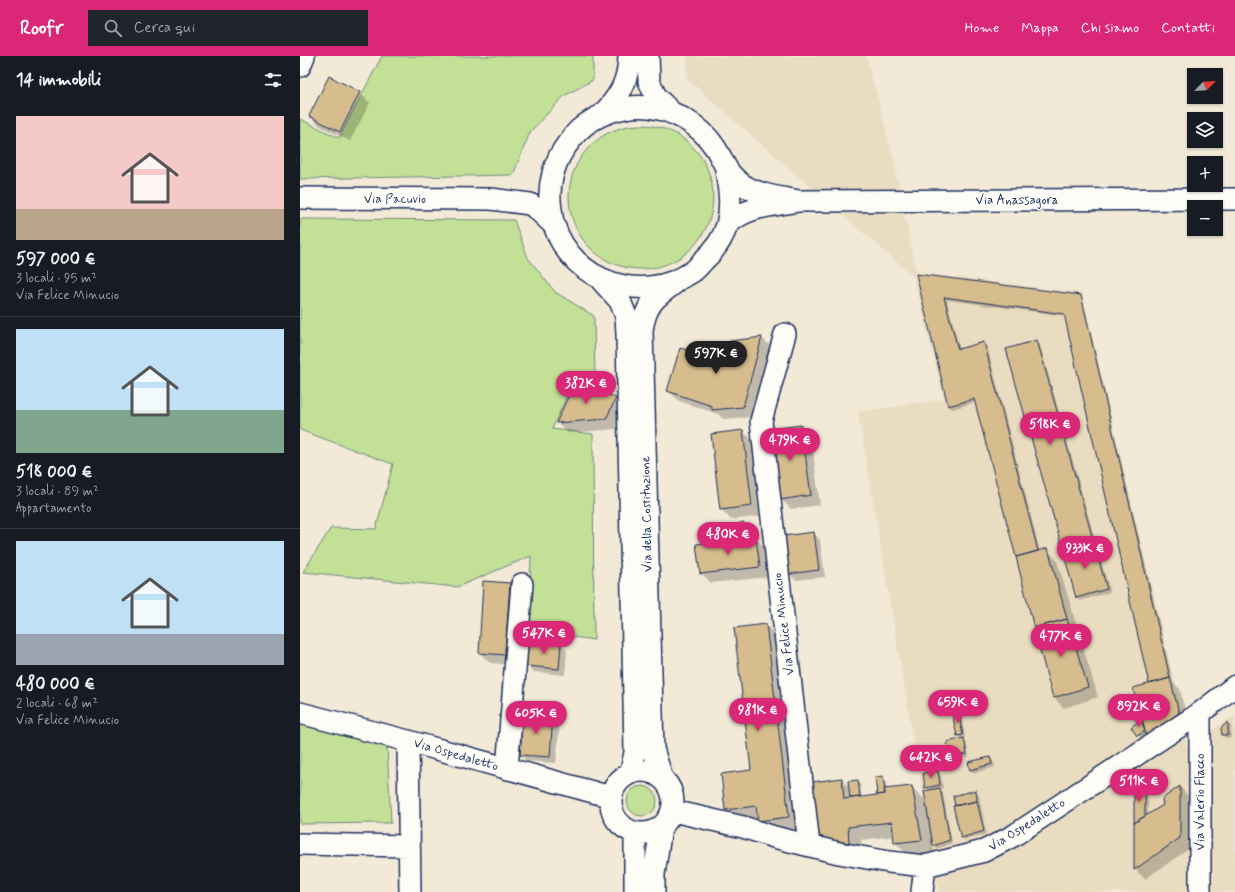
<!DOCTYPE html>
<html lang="it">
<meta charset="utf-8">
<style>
:root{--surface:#171b24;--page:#20242c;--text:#f1f3f6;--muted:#9ea1a6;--line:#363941;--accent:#db2777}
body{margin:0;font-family:Mynerve,sans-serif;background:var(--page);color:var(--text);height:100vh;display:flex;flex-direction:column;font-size:15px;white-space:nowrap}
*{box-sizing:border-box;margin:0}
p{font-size:13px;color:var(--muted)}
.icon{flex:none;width:22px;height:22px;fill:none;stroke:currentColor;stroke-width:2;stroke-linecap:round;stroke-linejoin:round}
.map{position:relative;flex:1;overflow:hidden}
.details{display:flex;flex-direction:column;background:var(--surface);width:300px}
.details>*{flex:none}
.needle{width:26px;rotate:66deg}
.tools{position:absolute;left:887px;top:12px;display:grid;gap:8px}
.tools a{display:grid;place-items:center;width:36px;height:36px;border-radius:0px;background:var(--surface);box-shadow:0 1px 3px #0004;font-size:20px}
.price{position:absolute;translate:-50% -34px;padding:0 9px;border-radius:14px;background:var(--accent);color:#fff;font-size:13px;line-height:26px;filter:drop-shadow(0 1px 2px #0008)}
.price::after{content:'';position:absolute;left:50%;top:24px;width:12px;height:9px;margin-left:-6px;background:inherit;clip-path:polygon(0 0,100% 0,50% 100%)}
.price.active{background:#222;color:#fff}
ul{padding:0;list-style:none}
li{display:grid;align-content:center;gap:8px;height:212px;padding:0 16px}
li+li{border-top:1px solid var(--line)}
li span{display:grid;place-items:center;height:124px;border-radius:0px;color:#555}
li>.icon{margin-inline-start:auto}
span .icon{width:72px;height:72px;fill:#fffc;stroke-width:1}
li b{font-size:17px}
h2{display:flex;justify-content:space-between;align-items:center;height:48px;padding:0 16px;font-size:17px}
header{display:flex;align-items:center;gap:24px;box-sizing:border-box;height:56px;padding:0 20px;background:var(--accent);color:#fff}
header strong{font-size:19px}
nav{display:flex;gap:22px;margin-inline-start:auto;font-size:14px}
.search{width:280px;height:36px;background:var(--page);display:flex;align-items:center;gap:10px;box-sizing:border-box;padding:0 14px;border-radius:0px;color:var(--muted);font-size:15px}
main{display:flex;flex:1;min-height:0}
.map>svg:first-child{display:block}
.built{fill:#eadcc1}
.green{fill:#c3e097;stroke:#6f887a}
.shadow{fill:#0003}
.building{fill:#d7bd8d;stroke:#1b2f5e}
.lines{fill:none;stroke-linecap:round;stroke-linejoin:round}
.minor-casing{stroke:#1b2f5e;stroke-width:24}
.minor{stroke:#fdfcf7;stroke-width:21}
.labels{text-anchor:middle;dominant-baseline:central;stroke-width:3;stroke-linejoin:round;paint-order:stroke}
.street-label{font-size:13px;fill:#1b2f5e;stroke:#fdfcf7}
</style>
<header>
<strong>Roofr</strong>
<div class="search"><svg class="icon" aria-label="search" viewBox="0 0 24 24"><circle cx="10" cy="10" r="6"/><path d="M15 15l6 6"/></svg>Cerca qui</div>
<nav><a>Home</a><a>Mappa</a><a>Chi siamo</a><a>Contatti</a></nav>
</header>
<main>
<section class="details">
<h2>14 immobili<svg class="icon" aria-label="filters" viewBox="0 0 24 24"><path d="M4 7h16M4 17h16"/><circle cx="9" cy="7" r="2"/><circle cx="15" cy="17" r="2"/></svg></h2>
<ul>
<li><span style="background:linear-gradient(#f6c9c9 75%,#b9a48a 0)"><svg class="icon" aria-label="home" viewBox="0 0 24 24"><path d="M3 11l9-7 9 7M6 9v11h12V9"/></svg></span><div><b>597 000 €</b><p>3 locali · 95 m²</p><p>Via Felice Minucio</p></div></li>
<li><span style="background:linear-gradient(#bfe0f5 65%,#7fa58c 0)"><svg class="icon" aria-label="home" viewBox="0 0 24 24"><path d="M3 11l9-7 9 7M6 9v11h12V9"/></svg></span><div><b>518 000 €</b><p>3 locali · 89 m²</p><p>Appartamento</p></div></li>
<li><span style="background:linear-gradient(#bfe0f5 75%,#9aa5b1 0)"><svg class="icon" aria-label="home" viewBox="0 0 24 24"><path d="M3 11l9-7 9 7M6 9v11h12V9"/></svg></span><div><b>480 000 €</b><p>2 locali · 68 m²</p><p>Via Felice Minucio</p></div></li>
</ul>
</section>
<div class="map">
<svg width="935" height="836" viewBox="0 0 935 836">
<rect width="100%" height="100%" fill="#f2e9d7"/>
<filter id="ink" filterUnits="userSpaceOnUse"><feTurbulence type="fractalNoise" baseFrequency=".025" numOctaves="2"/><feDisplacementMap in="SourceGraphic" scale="8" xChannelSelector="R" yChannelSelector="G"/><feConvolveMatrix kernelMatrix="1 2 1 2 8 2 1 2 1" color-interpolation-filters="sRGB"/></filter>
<g filter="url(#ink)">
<path class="built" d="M387,0H566L594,104L616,216L782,237L881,655L887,691L935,659V836H639L558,356L644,343L613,220L387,23Z"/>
<path class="green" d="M82,0H293V24L264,40L230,76L213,119L0,123V63L39,82Z
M269 141a72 72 0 1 1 144 0a72 72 0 1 1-144 0Z
M0,163L214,164L228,202L255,236L294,260L295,328L276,320L252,373L293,378L294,584L228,574L231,500L157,531L3,516L31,472L76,473L93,408L0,374Z
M0,668L87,689L91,767L0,768Z
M327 745a15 15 0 1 1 30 0a15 15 0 1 1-30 0Z"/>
<path class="shadow" d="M60,37L70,47L50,85L20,70L10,60Z
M617,219L780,240L783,244L873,626L880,633L888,668L857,689L846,679L841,682L838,679L843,664L850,628L765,260L647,244L660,294L684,287L687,290L740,495L747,494L757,504L798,641L764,652L754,642L676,346L652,353L649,350Z
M462,282L472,292L453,361L423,363L418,358L379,345L369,335L426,305L431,286Z
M737,286L740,289L810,536L780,545L777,542Z
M315,343L326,353L316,373L268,377L258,367Z
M501,370L511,380L520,449L491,453L481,443Z
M443,375L453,385L462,460L431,464L421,453Z
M440,468H444L447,471L448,484L456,483L466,493L469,521L411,527L401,517L442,484Z
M514,477L520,484L525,521L496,524L489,518Z
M209,528L219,538L215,609L190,607L180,597Z
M466,569L479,583L502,774L472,778L459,765L439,767L426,754L452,715Z
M261,588L267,595L265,619L234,616L227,610Z
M658,657L661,660L665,682L662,683L666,686L669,701L654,704L651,701L662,684L658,680Z
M253,660L260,666L256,707L227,705L221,699Z
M928,667L931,670V682H926L923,679L922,672Z
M690,702L693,705L695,711L674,717L671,714Z
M638,716L641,719L643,732L639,733L643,737L652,787L637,793L633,788L634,797L609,800L595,786V780L561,784L562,799L533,796L541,724L550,732L557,725L560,728L562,742L578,740L583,721L586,724L587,734L612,731L627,746L630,735L626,731Z
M845,730L848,732V760L864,749L880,731L889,741L890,792L845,823L835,813V735Z
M676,736L679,739L686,778L665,784L662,781Z"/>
<path class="building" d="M29,20L60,36L40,76L9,60Z
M616,218L781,239L870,622L849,628L764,258L644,241L658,293L684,286L738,495L716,501L674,343L648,350Z
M462,281L443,351L412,354V350L367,335L380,292L425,304L430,285Z
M737,284L794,487L763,495L706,293Z
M276,324L316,342L306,363L256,367Z
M501,369L511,439L480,444L470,373Z
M443,374L452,450L420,454L411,378Z
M439,467H444L446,483H441Z
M514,476L519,514L488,518L483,480Z
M456,482L460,511L400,518L396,488Z
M794,487L807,533L776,542L763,495Z
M748,492L767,563L734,572L716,501Z
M183,525L210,527L205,599L179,597Z
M767,563L788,631L753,642L734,572Z
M466,568L489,761L458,765L456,750L425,754L421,718L451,714L434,572Z
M229,584L261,587L259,613L226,610Z
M870,622L879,657L846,680L833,632Z
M223,656L253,659L250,701L220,699Z
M658,656L663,679L657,680L652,657Z
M842,663L845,675L837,680L831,671Z
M928,666V679H922L921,672Z
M664,682L667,698L650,701L647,686Z
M690,701L692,708L670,714L668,706Z
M638,715L640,729L625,732L623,717Z
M583,720L585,738L577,739L575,721Z
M542,722L544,743L585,738L584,733L612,730L622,784L594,787L592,766L548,771L549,787L519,783L512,726Z
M558,724L560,741L550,742L548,725Z
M845,728V760L834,767V734Z
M880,730V782L834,814V767L863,749L862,743Z
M640,732L650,784L633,790L624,735Z
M676,734L677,745L655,750L653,740Z
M677,745L684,775L661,782L653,750Z"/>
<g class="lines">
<defs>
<path id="minor" d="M348,0L349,25L356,41L371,56
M0,10L4,0
M302,59C319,41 329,25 329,0
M426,114C429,133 432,150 427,169C423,182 414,195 404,204C400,208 397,213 392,216C342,249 273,227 254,169C252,164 252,159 251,153C247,130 254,104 269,86C272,82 276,77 279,74C296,58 326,48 349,51C374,54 400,69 414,90C424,104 424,115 440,127C457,139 478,141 498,145
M0,142L191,143L230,148L239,155L254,169
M427,169C446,150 472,150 498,145L935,143
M301,224L320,245L326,260L327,278L335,696L331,716
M485,278L461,365L509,789
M0,657L108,685L311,741
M108,685L110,836
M207,713L222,528
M311 746a31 31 0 1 1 62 0a31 31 0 1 1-62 0Z
M362,722L353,693L342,274C346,248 354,242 375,227
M373,755L443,771L474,781L539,797L589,806L625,810L684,795L713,780L900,657L935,630
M335,777V836
M0,788L109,790
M354,836V818L361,772
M622,836L625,810
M900,836V657"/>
</defs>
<use href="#minor" class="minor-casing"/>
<use href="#minor" class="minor"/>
</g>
</g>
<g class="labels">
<g class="street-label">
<text x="95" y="143">Via Pacuvio</text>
<text x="717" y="144">Via Anassagora</text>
<text transform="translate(347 458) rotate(-91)">Via della Costituzione</text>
<text transform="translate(484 568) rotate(-97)">Via Felice Minucio</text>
<text transform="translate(156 699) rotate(16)">Via Ospedaletto</text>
<text transform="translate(900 746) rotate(-90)">Via Valerio Flacco</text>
<text transform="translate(727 769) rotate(-32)">Via Ospedaletto</text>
</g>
</g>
</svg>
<div class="tools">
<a><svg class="needle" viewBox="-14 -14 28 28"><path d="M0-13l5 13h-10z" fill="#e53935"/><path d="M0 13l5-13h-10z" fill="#9ea1a6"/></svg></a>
<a><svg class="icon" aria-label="layers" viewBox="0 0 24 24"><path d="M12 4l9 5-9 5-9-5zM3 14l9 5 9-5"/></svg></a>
<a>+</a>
<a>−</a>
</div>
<b class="price active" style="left:416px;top:319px">597K €</b>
<b class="price" style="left:286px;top:349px">382K €</b>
<b class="price" style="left:750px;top:390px">518K €</b>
<b class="price" style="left:490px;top:406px">479K €</b>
<b class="price" style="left:428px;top:500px">480K €</b>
<b class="price" style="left:785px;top:514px">933K €</b>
<b class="price" style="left:244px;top:599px">547K €</b>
<b class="price" style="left:761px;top:602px">477K €</b>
<b class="price" style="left:658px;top:668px">659K €</b>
<b class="price" style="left:839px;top:672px">892K €</b>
<b class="price" style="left:458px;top:676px">981K €</b>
<b class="price" style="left:236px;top:679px">605K €</b>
<b class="price" style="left:631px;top:723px">642K €</b>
<b class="price" style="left:839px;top:747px">511K €</b>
</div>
</main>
